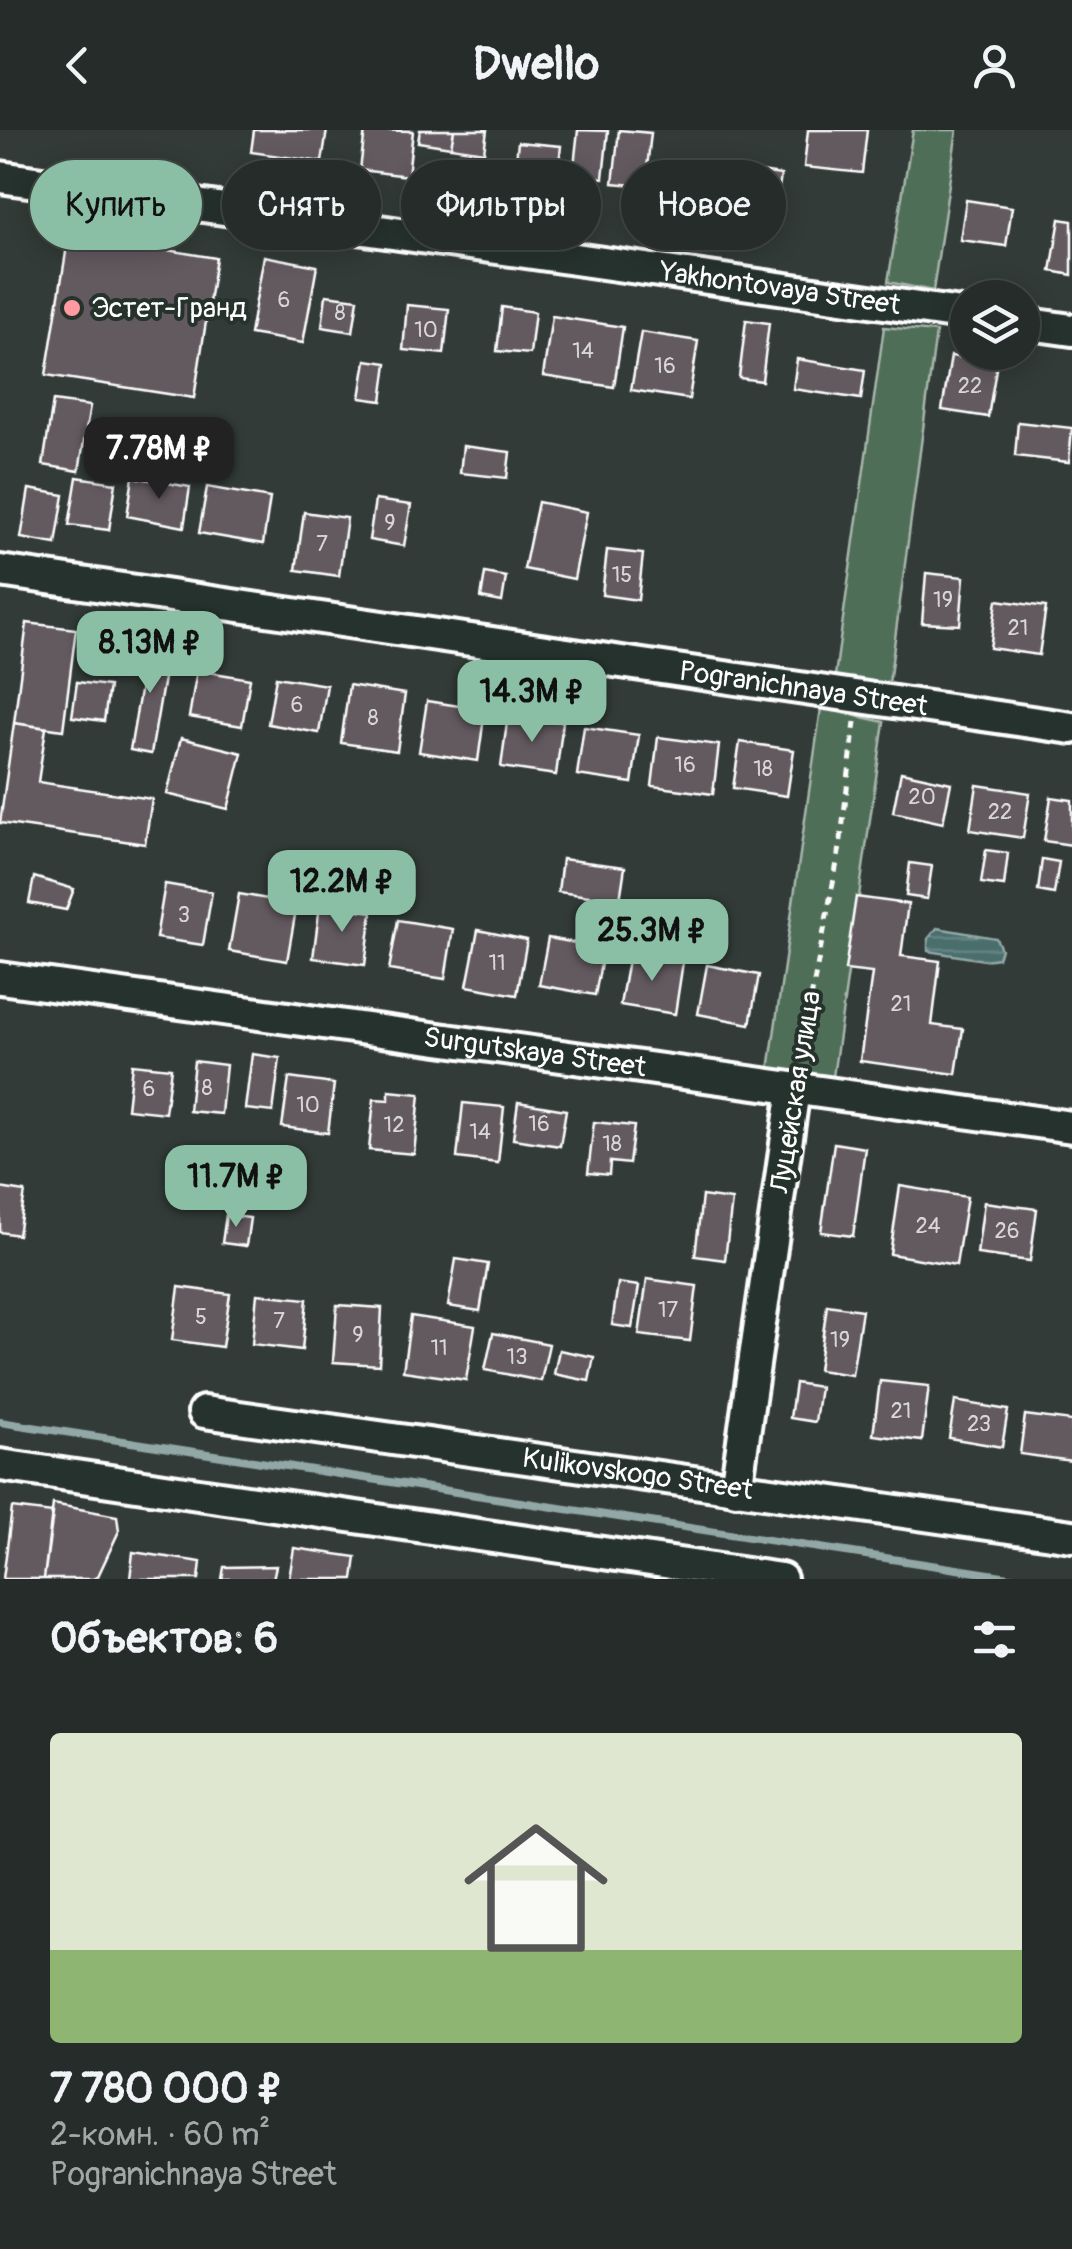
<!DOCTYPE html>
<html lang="ru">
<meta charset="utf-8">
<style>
:root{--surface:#262c29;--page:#323835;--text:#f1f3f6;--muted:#a4a7a8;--line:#424846;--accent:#8abfa5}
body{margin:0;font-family:Pangolin,sans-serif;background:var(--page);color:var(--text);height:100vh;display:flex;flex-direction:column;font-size:38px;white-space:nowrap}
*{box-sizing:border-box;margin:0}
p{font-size:32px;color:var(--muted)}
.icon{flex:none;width:55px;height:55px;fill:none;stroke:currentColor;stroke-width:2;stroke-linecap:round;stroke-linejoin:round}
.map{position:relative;height:1449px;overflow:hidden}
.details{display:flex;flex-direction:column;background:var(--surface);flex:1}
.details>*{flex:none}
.hud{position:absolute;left:30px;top:30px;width:1012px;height:90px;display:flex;gap:20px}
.fabs{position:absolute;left:950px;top:150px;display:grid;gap:20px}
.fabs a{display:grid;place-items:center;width:90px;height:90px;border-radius:50%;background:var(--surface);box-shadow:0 5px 25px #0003,0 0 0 2px var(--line);font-size:50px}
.price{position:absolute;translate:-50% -85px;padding:0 22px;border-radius:20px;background:var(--accent);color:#111;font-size:32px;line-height:65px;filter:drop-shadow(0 2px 5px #0008)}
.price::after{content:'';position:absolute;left:50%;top:60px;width:30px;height:22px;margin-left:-15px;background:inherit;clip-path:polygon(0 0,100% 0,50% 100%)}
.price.selected{background:#222;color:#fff}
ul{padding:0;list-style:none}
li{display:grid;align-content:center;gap:20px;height:530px;padding:0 50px}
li+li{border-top:2px solid var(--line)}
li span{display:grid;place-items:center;height:310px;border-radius:10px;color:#555}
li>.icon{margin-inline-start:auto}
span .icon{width:180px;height:180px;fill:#fffc;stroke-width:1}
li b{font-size:42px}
h2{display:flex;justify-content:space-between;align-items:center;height:120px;padding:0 50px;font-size:42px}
.chip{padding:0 35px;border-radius:45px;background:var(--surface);box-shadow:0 5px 25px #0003,0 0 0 2px var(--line);font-size:35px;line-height:90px}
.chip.selected{background:var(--accent);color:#111}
header{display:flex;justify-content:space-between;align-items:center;height:130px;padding:0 50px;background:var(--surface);font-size:45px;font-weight:800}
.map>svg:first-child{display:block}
.green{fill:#4f6e58;stroke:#a7b6ac;stroke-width:2.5}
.water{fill:url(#water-rules);stroke:#92a8a7;stroke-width:2.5}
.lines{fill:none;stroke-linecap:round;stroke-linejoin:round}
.stream{stroke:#92a8a7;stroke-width:8}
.building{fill:#635a61;stroke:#fff;stroke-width:2.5}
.minor-casing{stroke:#fff;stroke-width:38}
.path{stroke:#fff;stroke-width:5;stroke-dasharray:8 8;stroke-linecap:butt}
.minor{stroke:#26332d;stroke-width:30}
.poi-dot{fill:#ff9aa2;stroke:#26332d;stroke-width:4}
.labels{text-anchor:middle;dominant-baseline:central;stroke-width:8;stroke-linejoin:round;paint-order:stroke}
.number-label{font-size:22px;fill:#d8d6d8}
.street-label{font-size:28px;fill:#fff;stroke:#26332d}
.poi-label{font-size:28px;fill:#fff;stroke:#26332d;text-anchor:start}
</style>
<header><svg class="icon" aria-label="back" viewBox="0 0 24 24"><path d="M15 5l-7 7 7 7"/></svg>Dwello<svg class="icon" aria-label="person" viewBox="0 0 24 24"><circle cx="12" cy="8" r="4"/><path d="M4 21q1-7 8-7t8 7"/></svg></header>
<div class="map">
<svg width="1072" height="1449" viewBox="0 0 1072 1449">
<defs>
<pattern id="water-rules" width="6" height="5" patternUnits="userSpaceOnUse" patternTransform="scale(2.5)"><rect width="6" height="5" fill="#496e6c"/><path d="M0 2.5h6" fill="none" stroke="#648482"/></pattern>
</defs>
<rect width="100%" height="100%" fill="#323b37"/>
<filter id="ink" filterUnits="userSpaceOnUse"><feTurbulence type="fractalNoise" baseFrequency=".01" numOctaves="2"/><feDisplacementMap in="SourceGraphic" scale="20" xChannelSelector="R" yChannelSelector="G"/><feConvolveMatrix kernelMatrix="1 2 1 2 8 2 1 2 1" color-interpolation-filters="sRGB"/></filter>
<g filter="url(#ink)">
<path class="green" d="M913,0H957L933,161L888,152Z
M884,197L936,202L888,561L834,553Z
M821,578L884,592L833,947L769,940Z"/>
<path class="water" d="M937,798L996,808L1001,819L998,828L984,830L928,821V809Z"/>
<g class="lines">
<path class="stream" d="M0,1292L1022,1449"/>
</g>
<path class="building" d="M254,0H327L322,32L251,22Z
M365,0L413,1L408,46L360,40Z
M420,0H454L451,17L418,12Z
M454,0H487L484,22L451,17Z
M578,0L608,1L603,48L573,45Z
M619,0L651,3L645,56L613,53Z
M808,0H867L862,43L804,37Z
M518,12L561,16L554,78L511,73Z
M727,37L781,45L774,90L721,82Z
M966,70L1012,77L1006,116L960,110Z
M1060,89L1072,91V145L1051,141Z
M69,104L216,128L194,268L46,245Z
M264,126L317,136L303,213L250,204Z
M326,165L358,169L353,202L322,197Z
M407,175L449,179L444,224L403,220Z
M502,177L535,182L530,224L497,221Z
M552,186L623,197L614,257L543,246Z
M746,190L769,193L762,251L739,248Z
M641,202L698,211L689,269L631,260Z
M951,226L997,233L988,287L942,280Z
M797,229L865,240L861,269L793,259Z
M366,230L387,233L382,271L360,268Z
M53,271L90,276L79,341L43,335Z
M1018,292L1072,298L1069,332L1015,326Z
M463,316L510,322L507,348L460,343Z
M77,347L116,353L109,400L69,395Z
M133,347L190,357L184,397L127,386Z
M207,357L270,368L263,414L199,403Z
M29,359L64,365L56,414L21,408Z
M375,370L411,375L404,416L369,410Z
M538,372L587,382L574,449L524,439Z
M304,382L347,388L339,446L296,440Z
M607,420L643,424L638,470L602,465Z
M485,443L506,447L502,472L481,468Z
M926,443L964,447L960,495L922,493Z
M997,470L1046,477L1039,525L990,518Z
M27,493L76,499L63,600L14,593Z
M149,509L170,513L151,624L130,620Z
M197,540L250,549L242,596L189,587Z
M276,547L327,555L319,603L268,594Z
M77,552L109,556L104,591L72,587Z
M349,555L405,564L397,621L341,613Z
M427,571L485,580L478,631L419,622Z
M508,585L563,592L556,645L501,637Z
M14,593L46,598L38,652L152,669L145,714L0,693Z
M584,597L639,605L632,653L577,645Z
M658,607L719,615L713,664L652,656Z
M181,608L242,623L228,679L167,664Z
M740,612L794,620L787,666L733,658Z
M901,642L951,653L943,693L893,682Z
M977,655L1030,663L1023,708L970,700Z
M1051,667L1072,670V715L1044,711Z
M986,720L1008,723L1004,756L981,753Z
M562,729L625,737L620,770L558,762Z
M1042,729L1059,732L1054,764L1038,761Z
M910,733L932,736L927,769L906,766Z
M34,747L74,759L66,780L29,773Z
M165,754L212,762L203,815L156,808Z
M239,764L297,774L287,831L229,821Z
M856,767L908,774L901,826L940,831L932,895L963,899L956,944L860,931L872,843L845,840Z
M320,775L372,782L365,835L313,828Z
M398,790L453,799L445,849L389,840Z
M478,800L527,810L517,865L467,856Z
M548,808L604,818L595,865L539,855Z
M629,824L683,832L675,884L620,875Z
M707,835L759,845L750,894L698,884Z
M252,924L280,928L273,982L245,979Z
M194,931L226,935L221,984L189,981Z
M132,934L171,938L165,983L127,979Z
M289,948L334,954L328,1003L282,997Z
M389,961L420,964L414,1024L369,1020L374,969L389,970Z
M518,972L566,980L560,1016L513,1009Z
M463,973L504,977L498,1033L457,1028Z
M594,992L634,996L629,1034L610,1032L609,1045L588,1043Z
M834,1013L865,1018L853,1106L821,1102Z
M900,1056L967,1067L956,1135L890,1124Z
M0,1058L25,1062L18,1105L0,1102Z
M702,1066L732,1070L725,1130L695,1126Z
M984,1072L1037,1079L1030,1131L977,1124Z
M226,1085L250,1088L246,1116L222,1113Z
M456,1129L488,1134L480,1181L448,1176Z
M647,1149L697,1156L690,1211L639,1205Z
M618,1153L639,1156L632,1198L612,1195Z
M179,1157L230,1164L222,1217L172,1210Z
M257,1164L307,1169L302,1220L252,1214Z
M337,1175L382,1178L379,1235L333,1232Z
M827,1175L862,1180L852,1245L818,1240Z
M411,1186L475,1196L466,1250L403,1241Z
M493,1203L549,1214L541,1251L485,1240Z
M559,1220L594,1227L589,1251L554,1244Z
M880,1251L929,1256L922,1311L873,1305Z
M795,1253L820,1257L815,1292L790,1288Z
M955,1271L1008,1280L1002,1317L949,1308Z
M1025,1285L1072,1291V1331L1020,1324Z
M53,1374L117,1386L119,1401L98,1446L93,1449H44Z
M12,1378L53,1383L44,1449H3Z
M294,1418L356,1427L353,1449H289Z
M133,1422L201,1432L199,1449H130Z
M276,1436L273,1449H222L224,1437Z"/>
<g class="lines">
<defs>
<g id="minor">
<path id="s1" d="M0,47L968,185"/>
<path d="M1022,193L1072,200"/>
<path id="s2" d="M0,441L1072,598"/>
<path id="s3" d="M0,848L1072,997"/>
<path id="s4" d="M204,1282L1072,1406"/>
<path d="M0,1335L781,1449"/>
<path d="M736,1359L794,959"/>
</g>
</defs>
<use href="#minor" class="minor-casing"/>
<path class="path" d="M799,931L840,717L855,592"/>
<use href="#minor" class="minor"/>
</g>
</g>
<circle class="poi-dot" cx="72" cy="178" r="10"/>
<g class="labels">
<g class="number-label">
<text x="284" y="170">6</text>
<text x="340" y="183">8</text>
<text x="426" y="200">10</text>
<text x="583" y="221">14</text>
<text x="665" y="236">16</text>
<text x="970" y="256">22</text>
<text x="390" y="393">9</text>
<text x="322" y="414">7</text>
<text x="622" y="445">15</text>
<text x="943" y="470">19</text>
<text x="1018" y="498">21</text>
<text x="297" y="575">6</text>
<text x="373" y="588">8</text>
<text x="685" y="635">16</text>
<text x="763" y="639">18</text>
<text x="922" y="667">20</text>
<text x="1000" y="682">22</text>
<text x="184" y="785">3</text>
<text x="497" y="833">11</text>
<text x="901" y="874">21</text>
<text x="207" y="958">8</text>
<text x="149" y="959">6</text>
<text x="308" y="975">10</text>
<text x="539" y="994">16</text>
<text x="394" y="995">12</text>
<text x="480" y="1002">14</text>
<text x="612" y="1014">18</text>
<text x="928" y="1096">24</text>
<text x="1007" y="1101">26</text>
<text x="668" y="1180">17</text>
<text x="201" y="1187">5</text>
<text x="279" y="1191">7</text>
<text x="358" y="1205">9</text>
<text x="840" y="1210">19</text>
<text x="439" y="1218">11</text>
<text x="517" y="1227">13</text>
<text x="901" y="1281">21</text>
<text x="979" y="1294">23</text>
</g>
<g class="street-label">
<text stroke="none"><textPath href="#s1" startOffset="788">Yakhontovaya Street</textPath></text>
<text stroke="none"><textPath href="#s2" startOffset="812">Pogranichnaya Street</textPath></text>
<text stroke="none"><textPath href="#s3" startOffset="540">Surgutskaya Street</textPath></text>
<text transform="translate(796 962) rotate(-81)">Луцейская улица</text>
<text stroke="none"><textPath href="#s4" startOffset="438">Kulikovskogo Street</textPath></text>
</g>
<g class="poi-label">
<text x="92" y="178">Эстет-Гранд</text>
</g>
</g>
</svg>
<div class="fabs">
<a><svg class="icon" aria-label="layers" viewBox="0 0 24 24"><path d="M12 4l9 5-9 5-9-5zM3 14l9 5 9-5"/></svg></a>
</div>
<b class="price selected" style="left:159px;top:372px">7.78M ₽</b>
<b class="price" style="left:150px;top:566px">8.13M ₽</b>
<b class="price" style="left:532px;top:615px">14.3M ₽</b>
<b class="price" style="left:342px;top:805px">12.2M ₽</b>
<b class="price" style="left:652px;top:854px">25.3M ₽</b>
<b class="price" style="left:236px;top:1100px">11.7M ₽</b>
<div class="hud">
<a class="chip selected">Купить</a>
<a class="chip">Снять</a>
<a class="chip">Фильтры</a>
<a class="chip">Новое</a>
</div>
</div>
<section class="details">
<h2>Объектов: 6<svg class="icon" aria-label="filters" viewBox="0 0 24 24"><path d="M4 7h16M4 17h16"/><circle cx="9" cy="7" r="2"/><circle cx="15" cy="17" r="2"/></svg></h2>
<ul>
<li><span style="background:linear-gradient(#dfe7d0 70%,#8fb573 0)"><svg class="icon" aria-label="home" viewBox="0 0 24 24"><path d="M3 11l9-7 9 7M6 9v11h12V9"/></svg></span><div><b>7 780 000 ₽</b><p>2-комн. · 60 m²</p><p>Pogranichnaya Street</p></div></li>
</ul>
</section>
